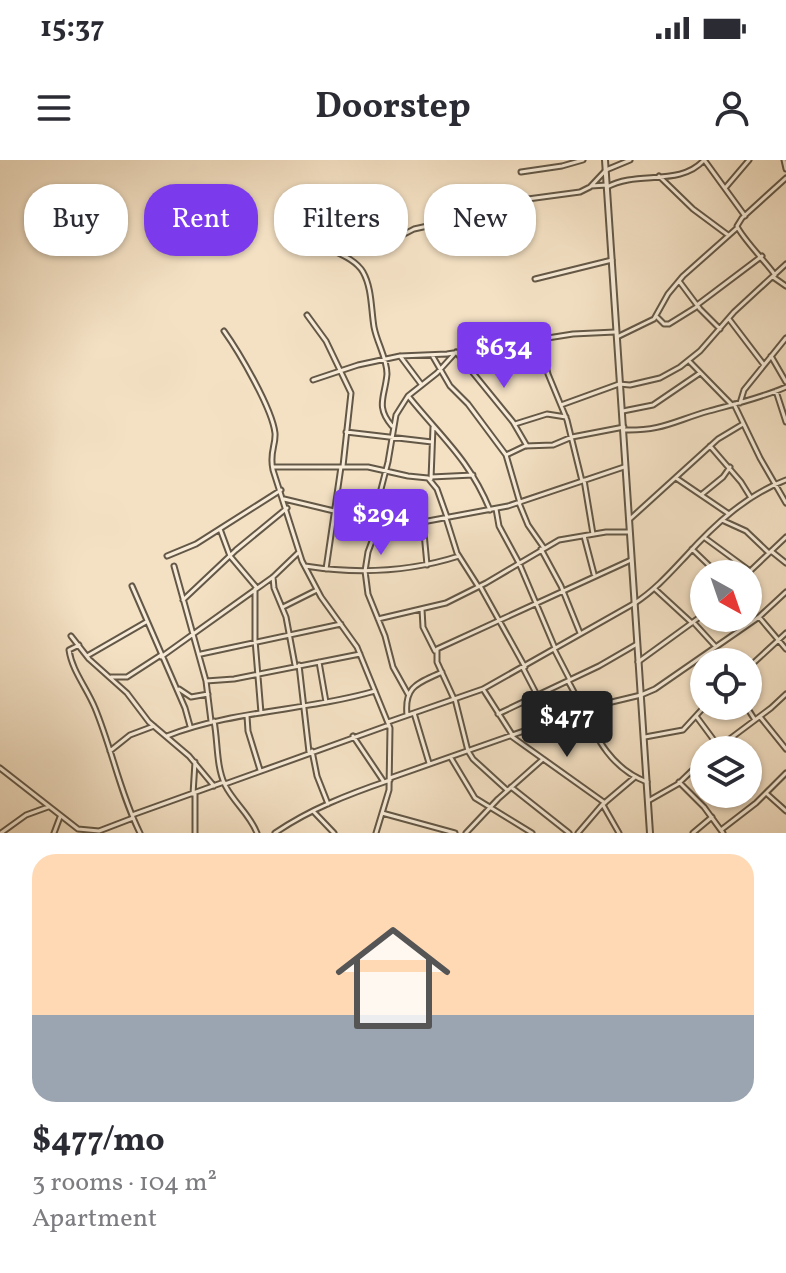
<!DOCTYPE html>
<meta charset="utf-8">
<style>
:root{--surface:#fff;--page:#f7f7f7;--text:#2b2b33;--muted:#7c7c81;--accent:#7c3aed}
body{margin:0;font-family:Vollkorn,serif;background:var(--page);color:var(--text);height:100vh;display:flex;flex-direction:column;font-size:30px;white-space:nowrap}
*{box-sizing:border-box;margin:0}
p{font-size:26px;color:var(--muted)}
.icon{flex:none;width:44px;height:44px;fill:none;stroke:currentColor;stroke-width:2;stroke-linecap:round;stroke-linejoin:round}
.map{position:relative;height:673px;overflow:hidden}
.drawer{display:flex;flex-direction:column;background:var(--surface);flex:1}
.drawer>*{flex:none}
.hud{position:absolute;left:24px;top:24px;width:738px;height:72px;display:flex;gap:16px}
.needle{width:52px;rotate:140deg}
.fabs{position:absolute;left:690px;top:400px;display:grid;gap:16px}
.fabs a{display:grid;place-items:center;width:72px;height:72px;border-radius:50%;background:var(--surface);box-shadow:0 2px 6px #0004;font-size:40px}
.price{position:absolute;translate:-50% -68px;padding:0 18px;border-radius:8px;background:var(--accent);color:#fff;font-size:26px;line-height:52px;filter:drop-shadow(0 2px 4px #0008)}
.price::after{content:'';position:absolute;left:50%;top:48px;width:24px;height:18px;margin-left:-12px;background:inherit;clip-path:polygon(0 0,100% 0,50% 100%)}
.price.selected{background:#222;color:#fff}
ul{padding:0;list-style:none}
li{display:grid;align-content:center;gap:16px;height:424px;padding:0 32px}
li span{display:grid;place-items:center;height:248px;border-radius:24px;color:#555}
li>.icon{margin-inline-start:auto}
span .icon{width:144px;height:144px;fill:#fffc;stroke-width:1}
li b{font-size:34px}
.tag{padding:0 28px;border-radius:32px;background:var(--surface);box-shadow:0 2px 6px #0004;font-size:28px;line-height:72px}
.tag.selected{background:var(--accent);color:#fff}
.status{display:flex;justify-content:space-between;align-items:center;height:56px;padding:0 40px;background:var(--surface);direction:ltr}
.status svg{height:22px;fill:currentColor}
header{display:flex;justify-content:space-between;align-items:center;height:104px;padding:0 32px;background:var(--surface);font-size:36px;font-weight:700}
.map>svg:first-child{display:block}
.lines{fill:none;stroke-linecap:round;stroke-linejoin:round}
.minor-casing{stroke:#635847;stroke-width:7}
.tertiary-casing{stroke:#635847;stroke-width:8}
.minor{stroke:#f8ecd9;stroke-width:3}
.tertiary{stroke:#f8ecd9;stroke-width:4}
</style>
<div class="status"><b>15:37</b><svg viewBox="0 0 49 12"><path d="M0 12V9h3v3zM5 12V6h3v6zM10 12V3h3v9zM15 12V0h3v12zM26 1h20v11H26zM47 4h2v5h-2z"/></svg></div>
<header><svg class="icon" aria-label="menu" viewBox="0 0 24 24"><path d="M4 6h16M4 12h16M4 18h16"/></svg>Doorstep<svg class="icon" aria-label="person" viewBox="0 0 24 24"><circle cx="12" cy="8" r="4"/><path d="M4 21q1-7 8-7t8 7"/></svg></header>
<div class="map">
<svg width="786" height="673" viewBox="0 0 786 673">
<rect width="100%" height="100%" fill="#f4e1c4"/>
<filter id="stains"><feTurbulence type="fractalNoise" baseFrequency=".0025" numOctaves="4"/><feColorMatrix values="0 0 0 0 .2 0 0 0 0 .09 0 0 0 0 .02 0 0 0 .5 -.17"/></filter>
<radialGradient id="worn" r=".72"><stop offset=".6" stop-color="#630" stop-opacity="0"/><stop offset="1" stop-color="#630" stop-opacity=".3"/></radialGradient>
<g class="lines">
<defs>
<path id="minor" d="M784,0L786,9
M705,1L745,56
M521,12L562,6L583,0
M659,16L693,49L728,75
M591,26L607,25
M607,27C637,10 680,27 704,0
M726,27L749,0
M328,88L343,86L354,88L387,83L414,69L455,60L472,50L496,40L513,41L580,32L590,27L606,10L630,0
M328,88C340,94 356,100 363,112C372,128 371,149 374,167C377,183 387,198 387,214C385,237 375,246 392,266
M775,115C766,102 742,78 737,66L742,58L786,18
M773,117L786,126
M535,119L612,100
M679,121L700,149L720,169
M697,145L762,96
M307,155L326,181L351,233L343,306
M657,157L664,164H669L698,146
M729,159L764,205
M224,171C239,192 272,248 275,273C276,286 269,292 273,310L302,401L321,437L357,487L390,568L389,630L376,673
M617,177L654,159L668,134L683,116L737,68
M540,179L548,214L567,260L582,321
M432,195L450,226L468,244L506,295L520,343
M400,196L421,224
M771,196L786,222
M690,202L732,245
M313,220L358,205L400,196L447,194L573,174L615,172
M776,231L786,262
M409,237C442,278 469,299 490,350
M740,243L744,230L786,178
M734,244L760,298L786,343
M561,245L619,224L630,225L660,218L680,207L700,191L734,152L786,104
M623,251L653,245L700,213
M515,264L547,254L566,257
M624,270C662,271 674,261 709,251C735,244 761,238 786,227
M346,272L432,282
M710,286L741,322L751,338
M506,295L525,286L553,285L572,277L624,267
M274,307H368L408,316L428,318L437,329L447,357
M431,317L473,315
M676,318L729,354
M431,319L433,267
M584,320L593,374
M701,335L723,317L730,307
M284,339L334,351
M519,343L528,365L544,388
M335,349L349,353L379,354
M496,349L499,366L519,403L555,488
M446,358L457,393L478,426
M630,359L718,279L743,264
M724,361L746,371L769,393
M423,362L427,405
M220,369L230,396L257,428
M374,375L417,363L508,346L624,307
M584,376L594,414
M705,378L750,411
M541,389L561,426L580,473
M692,389L718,414
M771,391L786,403
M167,396L196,384L281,330
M174,406L206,521L211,561
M305,406C356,414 409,412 459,396
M326,409L341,307
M747,414L786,377
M273,417L274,428L286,457L295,505
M132,426L185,548L190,566
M480,426L525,507
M255,429V480L261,553
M655,429L692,463
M183,440L236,390L287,348
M283,447L317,430
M422,449L423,467L435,491
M759,457L786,489
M378,459L446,443L486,423L559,380L606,372H629
M695,464L716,487
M71,476L89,499L127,533L149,562L189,596L214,626
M79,485L69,490C72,511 87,528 95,548C112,589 120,633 140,673
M554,489L570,520
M201,494L341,464
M87,496L146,462
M161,497L273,417L299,392
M319,502L326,542
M638,502L704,454
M299,505L309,592
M523,508L537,535
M748,508L786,473
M111,517H127L161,495
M206,521L234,519L360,494
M568,521C590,559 601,605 647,622
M179,529L191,537L208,534
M483,529L513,576
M408,534L393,507L385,476L368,434L365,411L368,392L378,365L380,333L388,302L396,255L408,236L437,213L456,192L513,262L527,286
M539,534L547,561
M454,539L437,502V489L631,400
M455,539L468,591L473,599L507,630
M746,546L755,560
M414,553L429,603
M498,554L599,506L637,484
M407,555C404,525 419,523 442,512
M247,556L248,571L260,610
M696,556L719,587
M761,558L786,589
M214,561C218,582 216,606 225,625C234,643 249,653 257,673
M388,562L483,529L635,443C655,430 670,413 686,396C714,365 746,335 786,320
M167,576C233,550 307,551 375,531
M353,576L384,622
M511,576L605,643
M645,577L683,570L705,546
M715,590L771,548L786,534
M110,591L130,575L154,566
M312,591L317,616L328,644
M451,598L475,638L532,673
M0,608L78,669L99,671L133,658
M390,618L595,546L641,535L655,529L759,457L786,432
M679,622L704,647L723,673
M225,624L389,565
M511,627L569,673
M766,633L786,651
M193,634L195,602
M648,641L678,624L704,599
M603,645L619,673
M313,651L334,673
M382,653L455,673
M132,655L224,622
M721,670L756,643L786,613
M1,673L26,655L48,647
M54,673L60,657
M195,673V633
M275,673C310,649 349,634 390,620
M466,673L498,639L543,599
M578,673L602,645L635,617
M693,673L712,657"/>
<path id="tertiary" d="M605,0L650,673"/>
</defs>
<use href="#minor" class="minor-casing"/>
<use href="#tertiary" class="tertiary-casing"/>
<use href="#minor" class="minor"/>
<use href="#tertiary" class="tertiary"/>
</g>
<rect width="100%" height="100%" filter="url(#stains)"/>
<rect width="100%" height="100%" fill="url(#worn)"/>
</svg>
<div class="fabs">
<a><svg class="needle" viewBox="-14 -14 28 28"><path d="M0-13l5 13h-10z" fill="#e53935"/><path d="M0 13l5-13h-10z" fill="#7c7c81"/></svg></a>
<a><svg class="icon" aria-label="locate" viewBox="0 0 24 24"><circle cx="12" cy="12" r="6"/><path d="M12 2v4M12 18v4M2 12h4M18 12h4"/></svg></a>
<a><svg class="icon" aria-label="layers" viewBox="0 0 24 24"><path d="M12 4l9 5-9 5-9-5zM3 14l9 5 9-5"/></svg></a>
</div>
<b class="price" style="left:504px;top:230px">$634</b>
<b class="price" style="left:381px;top:397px">$294</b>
<b class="price selected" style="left:567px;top:599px">$477</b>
<div class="hud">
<a class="tag">Buy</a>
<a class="tag selected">Rent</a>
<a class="tag">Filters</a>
<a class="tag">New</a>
</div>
</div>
<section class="drawer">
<ul>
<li><span style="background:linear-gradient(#ffd9b3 65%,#9aa5b1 0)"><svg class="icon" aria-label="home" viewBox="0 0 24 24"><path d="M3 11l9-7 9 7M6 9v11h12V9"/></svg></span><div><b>$477/mo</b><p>3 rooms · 104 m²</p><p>Apartment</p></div></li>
</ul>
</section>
